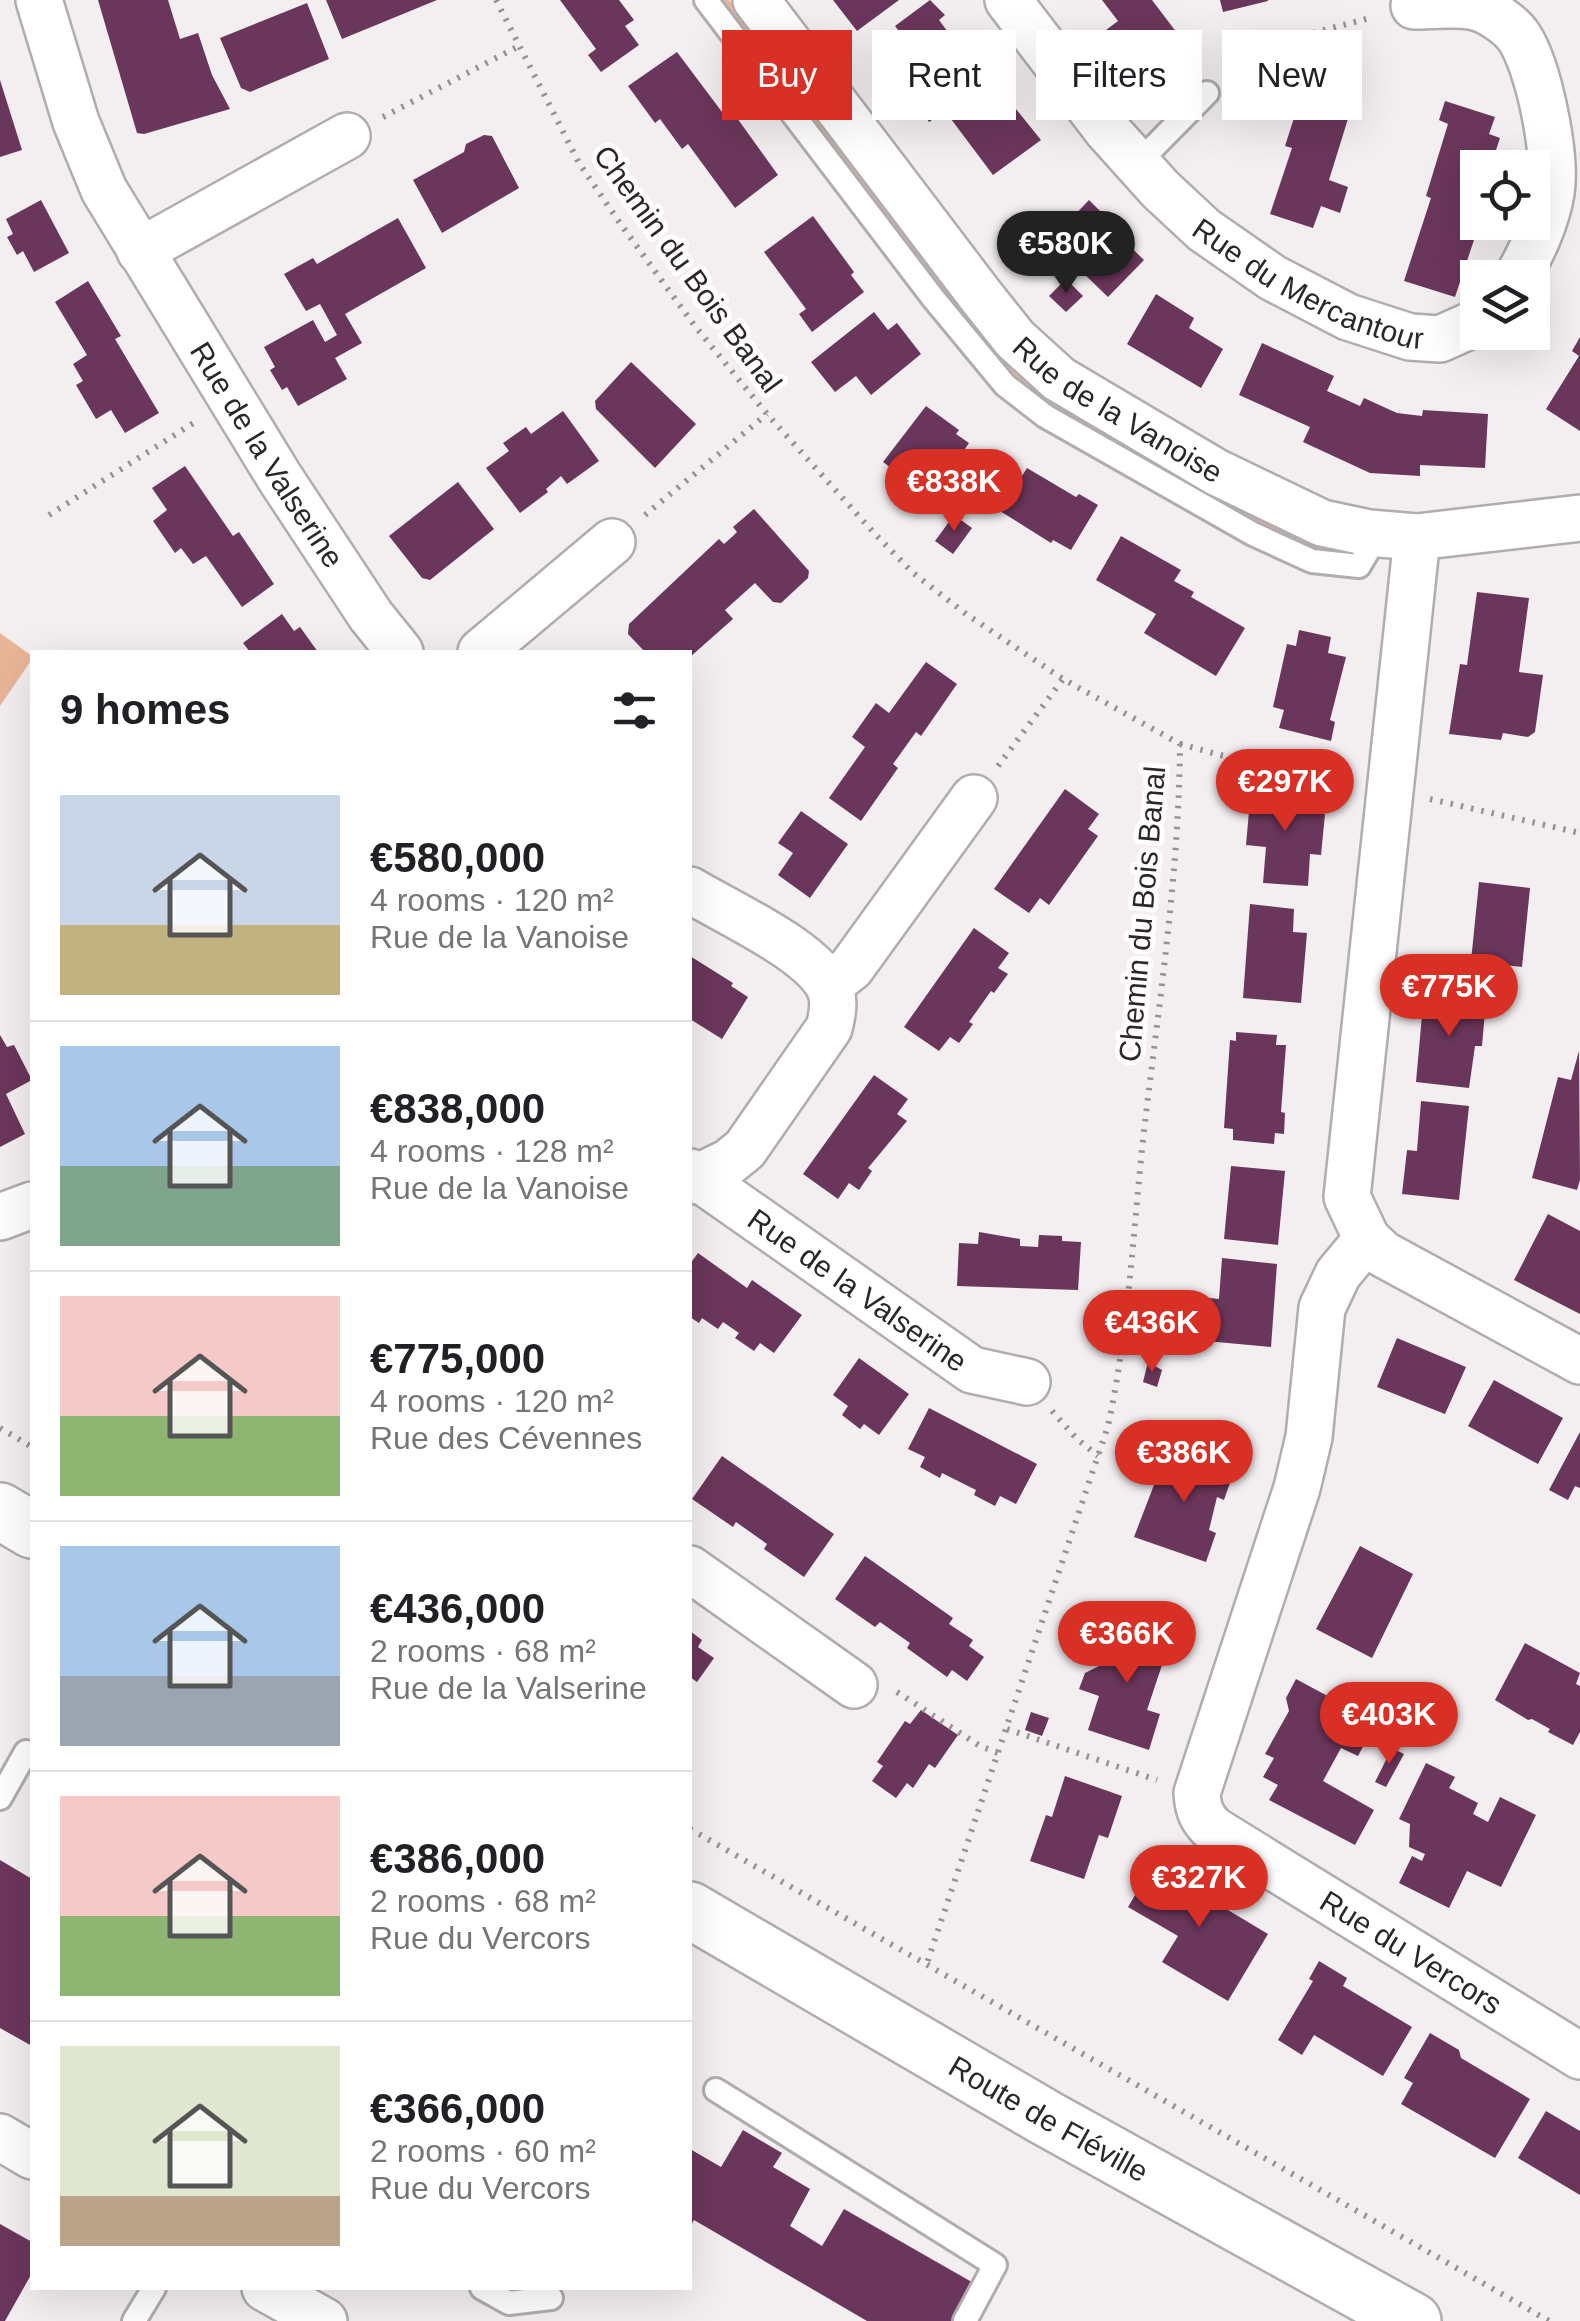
<!DOCTYPE html>
<meta charset="utf-8">
<style>
:root{--surface:#fff;--page:#f6f6f6;--text:#202124;--muted:#757577;--line:#e0e0e0;--accent:#d93025}
body{margin:0;font-family:Arial,sans-serif;background:var(--page);color:var(--text);height:100vh;display:flex;flex-direction:column;font-size:38px;white-space:nowrap}
*{box-sizing:border-box;margin:0}
p{font-size:32px;color:var(--muted)}
.icon{flex:none;width:55px;height:55px;fill:none;stroke:currentColor;stroke-width:2;stroke-linecap:round;stroke-linejoin:round}
.map{position:relative;flex:1;overflow:hidden}
.side{position:absolute;left:30px;top:650px;width:662px;height:1640px;display:flex;flex-direction:column;background:var(--surface);border-radius:0px;box-shadow:0 10px 40px #0002}
.side>*{flex:none}
.guide{position:absolute;left:722px;top:30px;width:708px;height:90px;display:flex;gap:20px}
.buttons{position:absolute;left:1460px;top:150px;display:grid;gap:20px}
.buttons a{display:grid;place-items:center;width:90px;height:90px;border-radius:0px;background:var(--surface);box-shadow:0 10px 40px #0002;font-size:50px}
.price{position:absolute;translate:-50% -85px;padding:0 22px;border-radius:35px;background:var(--accent);color:#fff;font-size:32px;line-height:65px;filter:drop-shadow(0 2px 5px #0008)}
.price::after{content:'';position:absolute;left:50%;top:60px;width:30px;height:22px;margin-left:-15px;background:inherit;clip-path:polygon(0 0,100% 0,50% 100%)}
.price.on{background:#222;color:#fff}
ul{padding:0;list-style:none}
li{display:flex;align-items:center;gap:30px;height:250px;padding:0 30px}
li+li{border-top:2px solid var(--line)}
li span{display:grid;place-items:center;flex:none;width:280px;height:200px;border-radius:0px;color:#555}
li>.icon{margin-inline-start:auto}
span .icon{width:120px;height:120px;fill:#fffc;stroke-width:1}
li b{font-size:42px}
h2{display:flex;justify-content:space-between;align-items:center;height:120px;padding:0 30px;font-size:42px}
.pill{padding:0 35px;border-radius:0px;background:var(--surface);box-shadow:0 10px 40px #0002;font-size:35px;line-height:90px}
.pill.on{background:var(--accent);color:#fff}
.map>svg:first-child{display:block}
.green{fill:#e9b597}
.building{fill:#6b365b}
.lines{fill:none;stroke-linecap:round;stroke-linejoin:round}
.service-casing{stroke:#b1acad;stroke-width:28}
.minor-casing{stroke:#b1acad;stroke-width:50}
.tertiary-casing{stroke:#b1acad;stroke-width:60}
.path{stroke:#969293;stroke-width:6;stroke-dasharray:2.5 8;stroke-linecap:butt}
.service{stroke:#fff;stroke-width:22}
.minor{stroke:#fff;stroke-width:45}
.tertiary{stroke:#fff;stroke-width:55}
.labels{text-anchor:middle;dominant-baseline:central;stroke-width:10;stroke-linejoin:round;paint-order:stroke}
.street-label{font-size:30px;fill:#292727;stroke:#fffcfc}
</style>
<div class="map">
<svg width="1580" height="2321" viewBox="0 0 1580 2321">
<rect width="100%" height="100%" fill="#f3eeef"/>
<path class="green" d="M721,0H729L811,107L1051,399L1047,401L1041,398L996,359Z
M1069,410L1281,529L1323,545L1317,551L1270,532L1073,420Z
M0,633L32,656V659L0,706Z"/>
<path class="building" d="M98,0H168L180,39L198,33L212,75L230,109L144,134L137,133Z
M326,0H437L342,39Z
M560,0H619L634,20L625,26L639,45L601,72L588,55L596,49Z
M833,0H899L857,31Z
M930,0L945,15L939,20L985,82L991,78L1041,140L993,175L945,111L929,122L903,87L906,84L887,58L907,42L895,26Z
M1102,0H1152L1177,33L1146,57L1142,51L1121,67L1098,36L1118,21Z
M1220,0H1268V1L1223,12Z
M307,3L329,59L250,92L241,88L220,38Z
M677,52L725,116L732,111L778,175L735,208L688,144L682,149L660,119L655,123L628,86Z
M0,80L22,150L0,157Z
M1302,93L1351,109L1329,180L1348,187L1340,213L1321,206L1313,228L1270,214L1292,148L1285,146Z
M1445,101L1495,117L1489,134L1500,138L1490,168H1478L1476,212L1480,222L1455,297L1404,281L1431,198L1426,196L1448,124L1439,120Z
M484,135L492,136L519,188L442,233L413,180L464,152L466,144Z
M41,200L69,253L34,272L23,251L17,255L7,237L13,234L6,219Z
M1089,200L1109,220L1106,223L1144,260L1108,297L1050,241Z
M813,216L854,272L851,275L864,292L812,332L799,314L806,309L764,252Z
M398,218L426,268L345,314L362,343L335,358L347,379L298,406L287,387L282,390L270,370L275,367L264,347L313,320L325,342L337,335L320,304L306,311L284,274L313,258L317,264Z
M1066,279L1083,296L1066,312L1049,296Z
M88,281L121,336L115,339L159,413L125,433L111,410L96,419L76,385L83,381L73,364L87,355L55,302Z
M1156,294L1194,318L1189,328L1223,349L1201,388L1127,344Z
M874,312L888,330L897,323L921,354L871,395L856,376L835,392L811,362Z
M1580,337V431L1546,409L1579,356L1572,351Z
M1262,343L1334,376L1327,391L1360,406L1364,398L1397,413L1422,416L1423,410L1488,414L1485,468L1420,465V476L1370,473L1303,442L1310,427L1239,395Z
M631,362L696,424L655,468L596,409L595,401Z
M926,406L959,430L956,434L969,443L962,453L988,472L954,515L883,462Z
M563,411L599,461L567,484L561,476L546,489L548,492L520,513L486,468L509,451L503,443L526,427L531,434Z
M185,466L233,536L239,532L274,584L242,607L206,556L193,564L181,548L175,553L153,521L167,510L152,488Z
M1027,468L1076,497L1079,494L1098,505L1071,550L1053,540L1051,543L1000,511Z
M458,482L494,529L430,580L422,578L389,536Z
M754,509L809,571L808,578L781,603L773,602L755,583L725,610L733,619L690,657V652H645L628,634L629,624L719,539L724,544L733,536L737,532L733,527Z
M954,515L972,528L953,554L935,541Z
M1121,536L1181,570L1174,581L1194,592L1191,597L1245,628L1216,676L1144,633L1156,614L1096,580Z
M1477,592L1529,598L1519,672L1543,675L1535,732L1528,737L1503,733L1501,740L1449,734L1460,664L1467,665Z
M282,614L294,631L300,627L318,652H250L243,643Z
M1299,630L1331,637L1328,653L1346,657L1330,720L1335,722L1331,741L1279,728L1284,710L1273,707L1287,644L1296,646Z
M926,662L957,684L921,736L916,732L893,764L898,768L861,821L829,798L865,747L852,737L876,703L889,713Z
M1065,789L1099,814L1088,829L1098,836L1049,905L1040,898L1029,913L994,889Z
M1251,789L1316,795L1314,813L1325,814L1321,855L1310,854L1308,886L1263,883L1266,847L1246,845Z
M801,811L848,844L810,898L778,875L793,853L778,843Z
M1479,882L1530,888L1522,967L1471,961Z
M1250,904L1294,909L1293,932L1307,933L1301,1003L1243,998Z
M974,928L1009,953L998,968L1008,974L994,993L991,991L969,1022L973,1024L959,1043L950,1037L939,1051L904,1027Z
M690,956L733,983L731,986L748,997L722,1039L690,1019Z
M1424,993L1486,1000L1482,1046H1475L1469,1088L1416,1082Z
M1236,1032L1277,1035L1276,1045H1286L1281,1112L1285,1113L1284,1134L1275,1133L1274,1144L1233,1140V1129L1224,1128L1230,1040L1236,1041Z
M0,1035L7,1047L14,1045L32,1080L6,1094L25,1134L0,1147Z
M1579,1051L1580,1180L1577,1190L1532,1178L1558,1077L1571,1080Z
M874,1075L908,1099L897,1114L907,1121L868,1168L872,1171L859,1190L849,1183L838,1199L803,1174Z
M1421,1101L1469,1106L1459,1200L1402,1194L1407,1150L1417,1151Z
M1231,1166L1285,1171L1278,1245L1224,1239Z
M1548,1214L1580,1231V1314L1514,1280Z
M979,1232L1020,1239V1246L1038,1247L1039,1235L1062,1236V1241L1081,1242L1078,1290L957,1286L959,1243L978,1244Z
M698,1253L747,1288L752,1280L802,1315L774,1353L760,1343L754,1351L735,1338L739,1333L723,1322L718,1329L702,1318L699,1323L690,1317V1264Z
M1222,1258L1277,1264L1271,1347L1206,1341L1209,1298L1219,1299Z
M1397,1338L1466,1367L1445,1414L1377,1387Z
M859,1358L909,1394L879,1435L864,1424L860,1429L842,1415L848,1406L833,1395Z
M1148,1362L1162,1370L1157,1387L1143,1382Z
M1494,1380L1563,1418L1538,1464L1468,1426Z
M929,1408L1037,1464L1016,1504L1000,1496L995,1506L974,1495L976,1490L942,1473L940,1478L920,1467L925,1457L908,1449Z
M1580,1432V1488L1575,1486L1568,1500L1549,1490Z
M1167,1451L1194,1461L1196,1453L1220,1462L1217,1469L1233,1474L1224,1500L1217,1497L1209,1530L1216,1533L1206,1562L1134,1537Z
M722,1456L834,1534L804,1577L764,1549L767,1544L736,1522L733,1527L692,1499Z
M1360,1546L1413,1574L1372,1658L1316,1629Z
M865,1556L953,1618L949,1624L973,1640L969,1646L984,1657L967,1681L952,1670L947,1677L907,1648L910,1643L880,1622L875,1627L835,1599Z
M1116,1623L1170,1641L1147,1710L1160,1714L1149,1750L1088,1730L1099,1696L1079,1689L1085,1673L1101,1665Z
M690,1631L702,1640L698,1647L714,1658L697,1682L690,1677Z
M1525,1643L1580,1673L1576,1684L1580,1686V1732L1573,1745L1548,1732L1550,1729L1532,1719L1528,1720L1495,1700Z
M1296,1679L1376,1722L1358,1756L1341,1748L1323,1781L1374,1810L1355,1845L1269,1800L1278,1785L1263,1777L1274,1758L1265,1754L1289,1711L1286,1698Z
M921,1710L958,1735L935,1768L929,1764L913,1788L907,1783L896,1798L872,1781L883,1766L877,1762L905,1721L910,1724Z
M1031,1712L1049,1718L1042,1736L1025,1730Z
M1392,1748L1404,1754L1386,1787L1375,1782Z
M1426,1763L1455,1777L1449,1788L1478,1803L1473,1814L1488,1822L1500,1797L1536,1815L1501,1887L1467,1871L1449,1908L1399,1883L1412,1856L1422,1861L1425,1854L1409,1847L1410,1824L1399,1819Z
M1065,1776L1122,1796L1108,1838L1099,1835L1084,1879L1030,1861L1046,1815L1052,1817Z
M0,1860L32,1879V2046L0,2028Z
M1156,1860L1226,1902L1223,1907L1268,1934L1228,2001L1162,1962L1178,1936L1128,1907Z
M1319,1961L1347,1978L1343,1986L1412,2027L1383,2076L1314,2035L1302,2055L1278,2040L1313,1981L1309,1979Z
M1430,2033L1459,2050L1461,2058L1530,2099L1495,2158L1401,2104L1413,2083L1404,2078Z
M1546,2111L1580,2131V2195L1518,2158Z
M743,2130L782,2153L773,2167L810,2189L790,2226L822,2246L844,2209L977,2285L957,2321H867L694,2220L690,2227V2149L721,2167Z
M0,2224L32,2242V2273L5,2321H0Z"/>
<g class="lines">
<defs>
<path id="service" d="M706,0L933,298L1005,385L1045,416L1253,534L1312,561L1359,566L1378,534
M1139,162L1207,93
M0,1798L26,1752L32,1756
M716,2090L995,2265L965,2321
M482,2288L509,2303L551,2298
M134,2321L154,2288"/>
<g id="minor">
<path id="s1" d="M39,0L76,122L104,190L280,478L371,616L400,652"/>
<path id="s2" d="M756,0L980,295L1015,339L1059,379L1216,472L1322,523L1369,533L1417,537L1580,518"/>
<path id="s3" d="M1008,0L1107,130L1160,189L1204,230L1273,278L1348,317L1410,337L1440,339L1478,322"/>
<path d="M1414,6C1433,6 1456,3 1475,7C1489,10 1511,25 1519,37C1539,67 1557,157 1551,193C1546,223 1532,251 1517,278"/>
<path d="M140,251L347,136"/>
<path d="M1417,537L1347,1197L1367,1239L1383,1254L1580,1361"/>
<path d="M481,652L612,542"/>
<path d="M690,890C727,912 806,948 827,983C836,997 833,1013 829,1028L745,1149L729,1162L690,1181"/>
<path d="M829,985L851,968L974,798"/>
<path id="s4" d="M690,1172L972,1370L1027,1382"/>
<path d="M0,1217L32,1205"/>
<path id="s5" d="M1367,1239L1338,1274L1322,1308L1309,1437L1297,1488L1197,1793C1198,1810 1202,1819 1214,1830L1580,2056"/>
<path d="M690,1569L854,1685"/>
<path d="M0,2137L32,2156"/>
<path d="M265,2288L324,2321"/>
</g>
<g id="tertiary">
<path d="M0,1511L32,1530"/>
<path id="s6" d="M690,1910L1046,2118L1413,2321"/>
</g>
</defs>
<use href="#service" class="service-casing"/>
<use href="#minor" class="minor-casing"/>
<use href="#tertiary" class="tertiary-casing"/>
<path class="path" d="M496,0L579,163L617,219L694,325L767,414L874,533L912,572L966,614L1063,679L1180,744C1179,874 1159,1003 1144,1131C1133,1230 1129,1329 1108,1426L926,1966
M1230,71L1251,49L1374,17
M383,117L519,46
M49,515L195,422
M645,515L767,414
M1180,744L1242,761L1349,782
M998,766L1063,679
M1430,799L1580,833
M1052,1411L1076,1438L1098,1456
M0,1428L32,1447
M897,1692L980,1746L998,1753
M1007,1729L1157,1780
M690,1829L1549,2321"/>
<use href="#service" class="service"/>
<use href="#minor" class="minor"/>
<use href="#tertiary" class="tertiary"/>
</g>
<g class="labels">
<g class="street-label">
<text transform="translate(688 269) rotate(54)">Chemin du Bois Banal</text>
<text stroke="none"><textPath href="#s3" startOffset="422">Rue du Mercantour</textPath></text>
<text stroke="none"><textPath href="#s2" startOffset="552">Rue de la Vanoise</textPath></text>
<text stroke="none"><textPath href="#s1" startOffset="512">Rue de la Valserine</textPath></text>
<text transform="translate(1142 914) rotate(-85)">Chemin du Bois Banal</text>
<text stroke="none"><textPath href="#s4" startOffset="205">Rue de la Valserine</textPath></text>
<text stroke="none"><textPath href="#s5" startOffset="860">Rue du Vercors</textPath></text>
<text stroke="none"><textPath href="#s6" startOffset="415">Route de Fléville</textPath></text>
</g>
</g>
</svg>
<div class="buttons">
<a><svg class="icon" aria-label="locate" viewBox="0 0 24 24"><circle cx="12" cy="12" r="6"/><path d="M12 2v4M12 18v4M2 12h4M18 12h4"/></svg></a>
<a><svg class="icon" aria-label="layers" viewBox="0 0 24 24"><path d="M12 4l9 5-9 5-9-5zM3 14l9 5 9-5"/></svg></a>
</div>
<b class="price on" style="left:1066px;top:296px">€580K</b>
<b class="price" style="left:954px;top:534px">€838K</b>
<b class="price" style="left:1285px;top:834px">€297K</b>
<b class="price" style="left:1449px;top:1039px">€775K</b>
<b class="price" style="left:1152px;top:1375px">€436K</b>
<b class="price" style="left:1184px;top:1505px">€386K</b>
<b class="price" style="left:1127px;top:1686px">€366K</b>
<b class="price" style="left:1389px;top:1767px">€403K</b>
<b class="price" style="left:1199px;top:1930px">€327K</b>
<div class="guide">
<a class="pill on">Buy</a>
<a class="pill">Rent</a>
<a class="pill">Filters</a>
<a class="pill">New</a>
</div>
<section class="side">
<h2>9 homes<svg class="icon" aria-label="filters" viewBox="0 0 24 24"><path d="M4 7h16M4 17h16"/><circle cx="9" cy="7" r="2"/><circle cx="15" cy="17" r="2"/></svg></h2>
<ul>
<li><span style="background:linear-gradient(#c9d6e8 65%,#c2b280 0)"><svg class="icon" aria-label="home" viewBox="0 0 24 24"><path d="M3 11l9-7 9 7M6 9v11h12V9"/></svg></span><div><b>€580,000</b><p>4 rooms · 120 m²</p><p>Rue de la Vanoise</p></div></li>
<li><span style="background:linear-gradient(#a9c7e8 60%,#7fa58c 0)"><svg class="icon" aria-label="home" viewBox="0 0 24 24"><path d="M3 11l9-7 9 7M6 9v11h12V9"/></svg></span><div><b>€838,000</b><p>4 rooms · 128 m²</p><p>Rue de la Vanoise</p></div></li>
<li><span style="background:linear-gradient(#f6c9c9 60%,#8fb573 0)"><svg class="icon" aria-label="home" viewBox="0 0 24 24"><path d="M3 11l9-7 9 7M6 9v11h12V9"/></svg></span><div><b>€775,000</b><p>4 rooms · 120 m²</p><p>Rue des Cévennes</p></div></li>
<li><span style="background:linear-gradient(#a9c7e8 65%,#9aa5b1 0)"><svg class="icon" aria-label="home" viewBox="0 0 24 24"><path d="M3 11l9-7 9 7M6 9v11h12V9"/></svg></span><div><b>€436,000</b><p>2 rooms · 68 m²</p><p>Rue de la Valserine</p></div></li>
<li><span style="background:linear-gradient(#f6c9c9 60%,#8fb573 0)"><svg class="icon" aria-label="home" viewBox="0 0 24 24"><path d="M3 11l9-7 9 7M6 9v11h12V9"/></svg></span><div><b>€386,000</b><p>2 rooms · 68 m²</p><p>Rue du Vercors</p></div></li>
<li><span style="background:linear-gradient(#dfe7d0 75%,#b9a48a 0)"><svg class="icon" aria-label="home" viewBox="0 0 24 24"><path d="M3 11l9-7 9 7M6 9v11h12V9"/></svg></span><div><b>€366,000</b><p>2 rooms · 60 m²</p><p>Rue du Vercors</p></div></li>
</ul>
</section>
</div>
